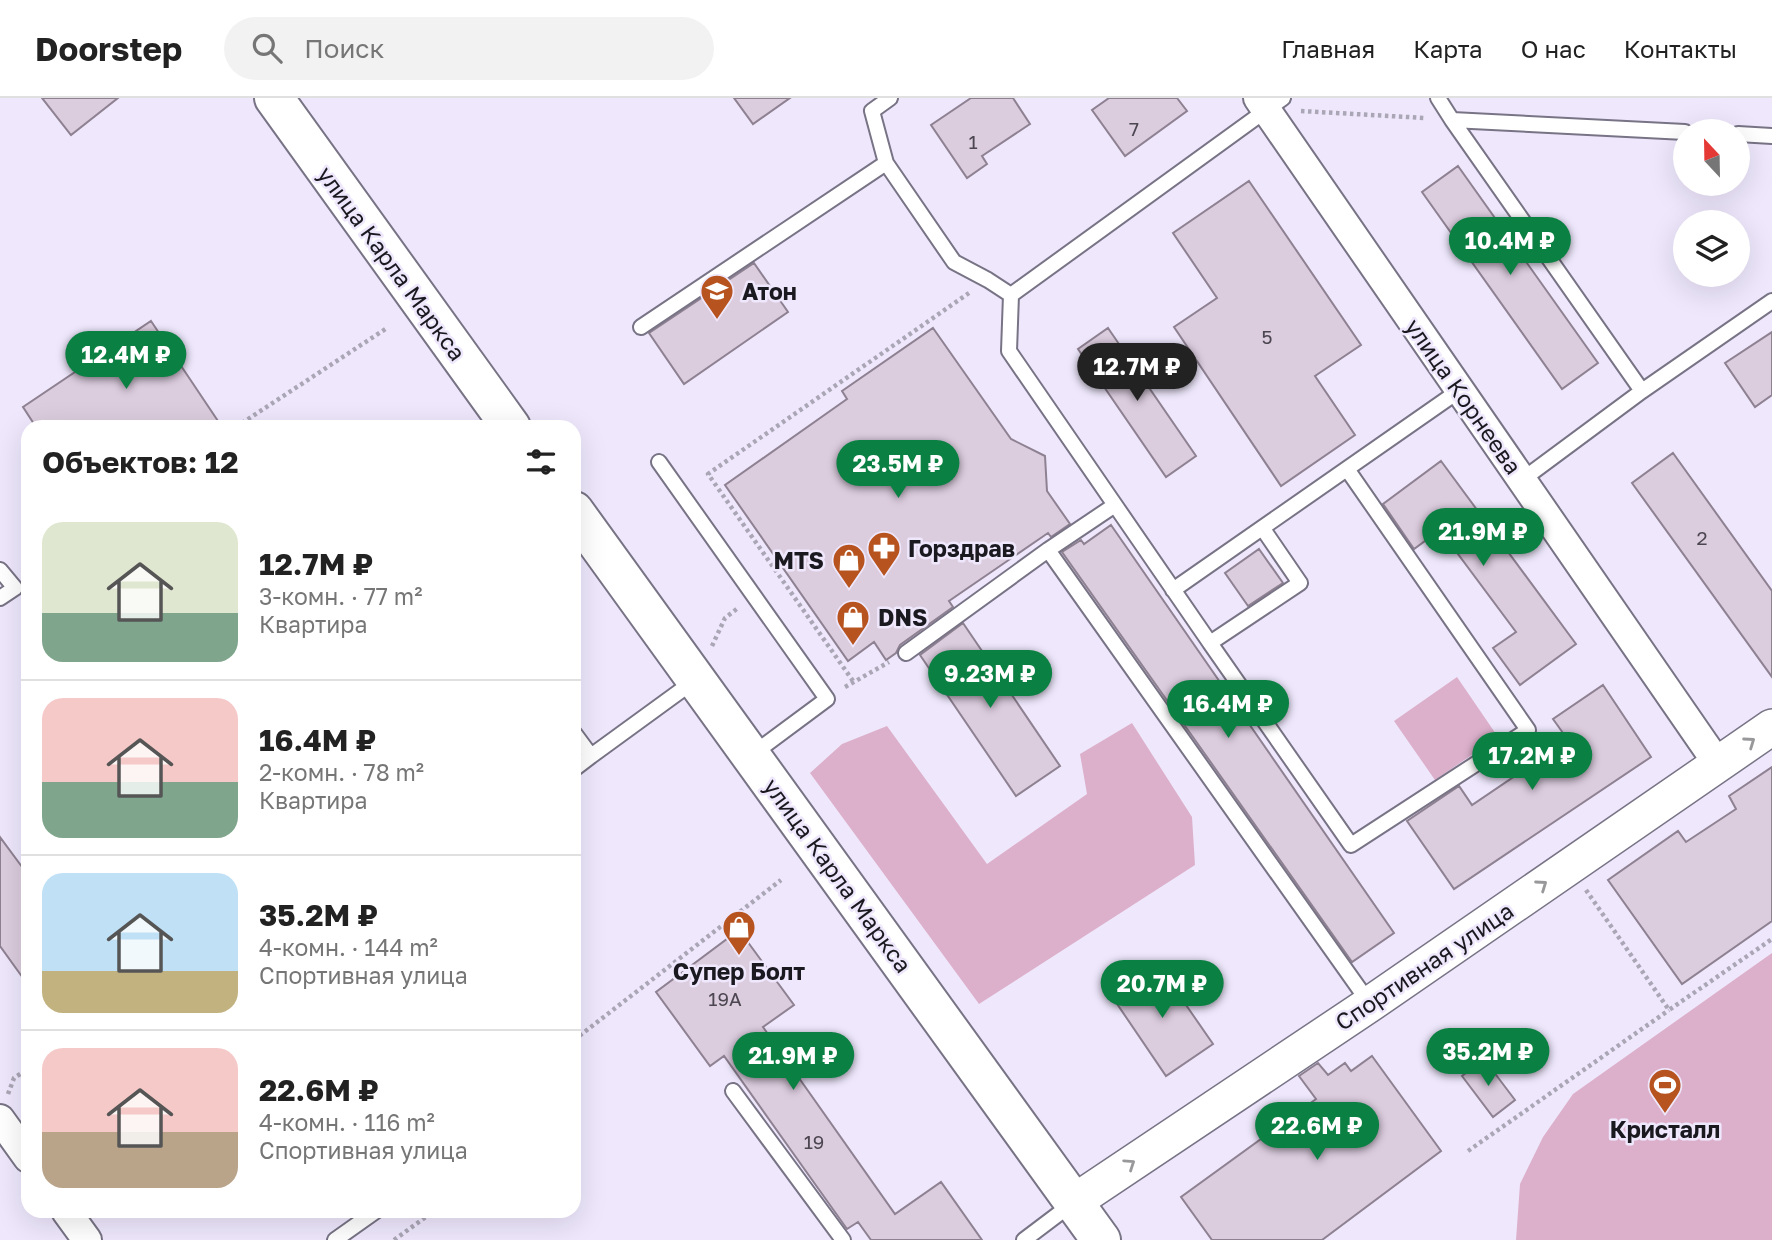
<!DOCTYPE html>
<html lang="ru">
<meta charset="utf-8">
<style>
:root{--surface:#fff;--page:#f2f2f2;--text:#222;--muted:#767676;--line:#e0e0e0;--accent:#0b8043}
body{margin:0;font-family:"Golos Text",sans-serif;background:var(--page);color:var(--text);height:100vh;display:flex;flex-direction:column;font-size:26px;white-space:nowrap}
*{box-sizing:border-box;margin:0}
p{font-size:23px;color:var(--muted)}
.icon{flex:none;width:38px;height:38px;fill:none;stroke:currentColor;stroke-width:2;stroke-linecap:round;stroke-linejoin:round}
.map{position:relative;flex:1;overflow:hidden}
.sheet{position:absolute;left:21px;top:322px;width:560px;height:798px;display:flex;flex-direction:column;background:var(--surface);border-radius:21px;box-shadow:0 7px 28px #0002}
.sheet>*{flex:none}
.needle{width:46px;rotate:338deg}
.buttons{position:absolute;left:1673px;top:21px;display:grid;gap:14px}
.buttons a{display:grid;place-items:center;width:77px;height:77px;border-radius:50%;background:var(--surface);box-shadow:0 7px 28px #0002;font-size:35px}
.price{position:absolute;translate:-50% -60px;padding:0 16px;border-radius:24px;background:var(--accent);color:#fff;font-size:23px;line-height:46px;filter:drop-shadow(0 2px 4px #0008)}
.price::after{content:'';position:absolute;left:50%;top:42px;width:21px;height:16px;margin-left:-10px;background:inherit;clip-path:polygon(0 0,100% 0,50% 100%)}
.price.active{background:#222;color:#fff}
ul{padding:0;list-style:none}
li{display:flex;align-items:center;gap:21px;height:175px;padding:0 21px}
li+li{border-top:2px solid var(--line)}
li span{display:grid;place-items:center;flex:none;width:196px;height:140px;border-radius:21px;color:#555}
li>.icon{margin-inline-start:auto}
span .icon{width:84px;height:84px;fill:#fffc;stroke-width:1}
li b{font-size:30px}
h2{display:flex;justify-content:space-between;align-items:center;height:84px;padding:0 21px;font-size:30px}
header{display:flex;align-items:center;gap:42px;box-sizing:border-box;height:98px;padding:0 35px;background:var(--surface);border-bottom:2px solid var(--line)}
header strong{font-size:33px}
nav{display:flex;gap:38px;margin-inline-start:auto;font-size:24px}
.search{width:490px;height:63px;background:var(--page);display:flex;align-items:center;gap:18px;box-sizing:border-box;padding:0 24px;border-radius:38px;color:var(--muted);font-size:26px}
.map>svg:first-child{display:block}
.green{fill:#dcb0cb}
.building{fill:#dbccde;stroke:#8e8191;stroke-width:2}
.lines{fill:none;stroke-linecap:round;stroke-linejoin:round}
.service-casing{stroke:#787385;stroke-width:18}
.minor-casing{stroke:#787385;stroke-width:32}
.tertiary-casing{stroke:#787385;stroke-width:38}
.secondary-casing{stroke:#787385;stroke-width:42}
.path{stroke:#aba6b6;stroke-width:4.5;stroke-dasharray:3.5 3.5;stroke-linecap:butt}
.service{stroke:#fff;stroke-width:14}
.minor{stroke:#fff;stroke-width:28}
.tertiary{stroke:#fff;stroke-width:35}
.secondary{stroke:#fff;stroke-width:38}
.oneway{stroke:#98989b}
.labels{text-anchor:middle;dominant-baseline:central;stroke-width:5;stroke-linejoin:round;paint-order:stroke}
.number-label{font-size:19px;fill:#4b4650}
.street-label{font-size:23px;fill:#1b1920;stroke:#efe8fd}
.poi-label{font-size:23px;font-weight:bold;fill:#1b1920;stroke:#efe8fd;text-anchor:start}
</style>
<header>
<strong>Doorstep</strong>
<div class="search"><svg class="icon" aria-label="search" viewBox="0 0 24 24"><circle cx="10" cy="10" r="6"/><path d="M15 15l6 6"/></svg>Поиск</div>
<nav><a>Главная</a><a>Карта</a><a>О нас</a><a>Контакты</a></nav>
</header>
<div class="map">
<svg width="1772" height="1142" viewBox="0 0 1772 1142">
<rect width="100%" height="100%" fill="#efe8fd"/>
<path class="green" d="M1457,579L1498,639L1435,682L1394,623Z
M1132,625L1192,719L1195,767L979,906L810,675L842,646L887,628L987,766L1087,696L1080,656Z
M1772,855V1142H1516L1520,1086L1543,1039L1573,996Z"/>
<path class="building" d="M42,0H118L71,37Z
M734,0H790L753,26Z
M971,0H1013L1030,26L982,58L987,66L967,80L931,27Z
M1109,0H1177L1187,13L1125,58L1092,12Z
M1458,68L1598,265L1562,291L1422,94Z
M1249,83L1361,247L1315,278L1355,337L1281,388L1174,229L1217,200L1173,135Z
M754,165L788,214L684,286L649,235Z
M151,223L222,329H36L23,309Z
M933,230L1011,341L1045,358L1047,393L1070,426L1051,439L1048,435L949,503L953,509L900,547L896,555L886,562L874,544L848,563L725,387L847,301L842,293Z
M1108,230L1196,358L1166,379L1078,251Z
M1772,234V297L1755,309L1725,265Z
M1673,355L1772,493V579L1632,385Z
M1441,363L1576,546L1520,587L1493,550L1516,534L1440,432L1414,451L1383,406Z
M1111,427L1394,835L1352,864L1062,454L1081,442L1084,446Z
M1259,451L1283,485L1248,508L1225,475Z
M963,525L1060,668L1016,698L920,557Z
M1603,587L1651,659L1454,791L1407,723L1459,688L1472,707L1568,642L1553,621Z
M1772,669V823L1682,886L1608,782L1678,733L1686,744L1736,711L1729,698Z
M0,739L28,777V887L0,848Z
M739,832L794,907L763,929L895,1116L941,1084L982,1142H871L858,1124L847,1131L724,958L710,968L656,894Z
M1157,865L1213,946L1166,978L1111,897Z
M1372,958L1441,1053L1322,1142H1212L1181,1099L1316,1001L1299,978L1318,965L1328,977L1345,965L1351,973Z
M1484,961L1515,1002L1493,1019L1462,978Z"/>
<g class="lines">
<defs>
<path id="service" d="M890,0L872,13L886,65L954,164L988,182L1011,197L1283,0
M1438,0L1452,22
M1738,36L1772,38
M1011,197L1009,253L1115,407L1048,452L1370,906
M641,229L886,65
M1642,293L1452,22L1685,34
M659,364L827,601L753,656
M1522,382L1642,293L1772,203
M1115,407L1210,545L1300,485L1263,431
M0,472L15,490L0,500
M1173,492L1460,292
M1210,545L1351,747L1528,632L1347,371
M906,555L1048,452
M574,635L591,658L694,583
M574,671L591,658
M733,993L843,1142
M335,1142L376,1113
M1024,1142L1073,1105"/>
<path id="minor" d="M1258,0L1718,666
M0,1021L28,1060
M66,1113L87,1142"/>
<path id="tertiary" d="M1074,1104L1370,906L1772,629"/>
<path id="secondary" d="M274,0L511,329
M574,413L1101,1142"/>
</defs>
<use href="#service" class="service-casing"/>
<use href="#minor" class="minor-casing"/>
<use href="#tertiary" class="tertiary-casing"/>
<use href="#secondary" class="secondary-casing"/>
<path class="path" d="M1301,13L1425,20
M236,329L387,230
M712,548L725,520L738,510
M853,583L708,376L969,195
M845,589L889,564
M1586,792L1669,912L1772,841
M574,942L781,782
M8,996L14,980L28,971
M1468,1053L1669,912
M394,1142L434,1113"/>
<use href="#service" class="service"/>
<use href="#minor" class="minor"/>
<use href="#tertiary" class="tertiary"/>
<use href="#secondary" class="secondary"/>
</g>
<defs><path id="oneway-chevron" d="M-2-3.5L2.5 0L-2 3.5" fill="none" stroke-width="1.6" stroke-linecap="round" stroke-linejoin="round" transform="scale(1.75)"/></defs>
<g class="oneway">
<use href="#oneway-chevron" transform="translate(1750 644) rotate(-35)"/>
<use href="#oneway-chevron" transform="translate(1542 787) rotate(-35)"/>
<use href="#oneway-chevron" transform="translate(1130 1066) rotate(-34)"/>
</g>
<defs>
<symbol id="school-pin" viewBox="-11 -11 22 30"><path d="M0 17L-7.5 6A9.5 9.5 0 1 1 7.5 6Z" fill="#b7531f" stroke="#efe8fd"/><path d="M0-5L7-2L0 1L-7-2ZM-4 1L0 2.5L4 1V4Q0 6-4 4Z" fill="#fff"/></symbol>
<symbol id="pharmacy-pin" viewBox="-11 -11 22 30"><path d="M0 17L-7.5 6A9.5 9.5 0 1 1 7.5 6Z" fill="#b7531f" stroke="#efe8fd"/><path d="M-2-6h4v4h4v4h-4v4h-4v-4h-4v-4h4Z" fill="#fff"/></symbol>
<symbol id="shop-pin" viewBox="-11 -11 22 30"><path d="M0 17L-7.5 6A9.5 9.5 0 1 1 7.5 6Z" fill="#b7531f" stroke="#efe8fd"/><path d="M-5-2.5h2.3a2.7 3.5 0 0 1 5.4 0H5L5.5 6h-11ZM-1.5-2.5h3a1.5 2.3 0 0 0-3 0Z" fill="#fff"/></symbol>
<symbol id="stadium-pin" viewBox="-11 -11 22 30"><path d="M0 17L-7.5 6A9.5 9.5 0 1 1 7.5 6Z" fill="#b7531f" stroke="#efe8fd"/><path d="M0-5a6.5 5 0 1 0 0 10a6.5 5 0 1 0 0-10ZM-3.5-1.8h7v3.6h-7Z" fill="#fff"/></symbol>
</defs>
<g fill-rule="evenodd">
<use href="#school-pin" x="698" y="174" width="38" height="52"/>
<use href="#pharmacy-pin" x="865" y="431" width="38" height="52"/>
<use href="#shop-pin" x="830" y="443" width="38" height="52"/>
<use href="#shop-pin" x="834" y="500" width="38" height="52"/>
<use href="#shop-pin" x="720" y="810" width="38" height="52"/>
<use href="#stadium-pin" x="1646" y="968" width="38" height="52"/>
</g>
<g class="labels">
<g class="number-label">
<text x="1134" y="30">7</text>
<text x="973" y="43">1</text>
<text x="1267" y="238">5</text>
<text x="1702" y="439">2</text>
<text x="725" y="900">19А</text>
<text x="814" y="1043">19</text>
</g>
<g class="street-label">
<text transform="translate(392 165) rotate(54)">улица Карла Маркса</text>
<text transform="translate(1464 298) rotate(55)">улица Корнеева</text>
<text transform="translate(838 777) rotate(54)">улица Карла Маркса</text>
<text transform="translate(1424 868) rotate(-34)">Спортивная улица</text>
</g>
<g class="poi-label">
<text x="742" y="193">Атон</text>
<text x="908" y="450">Горздрав</text>
<text x="824" y="462" text-anchor="end">MTS</text>
<text x="878" y="519">DNS</text>
<text x="739" y="873" text-anchor="middle">Супер Болт</text>
<text x="1665" y="1031" text-anchor="middle">Кристалл</text>
</g>
</g>
</svg>
<div class="buttons">
<a><svg class="needle" viewBox="-14 -14 28 28"><path d="M0-13l5 13h-10z" fill="#e53935"/><path d="M0 13l5-13h-10z" fill="#767676"/></svg></a>
<a><svg class="icon" aria-label="layers" viewBox="0 0 24 24"><path d="M12 4l9 5-9 5-9-5zM3 14l9 5 9-5"/></svg></a>
</div>
<b class="price" style="left:1510px;top:179px">10.4M ₽</b>
<b class="price" style="left:126px;top:293px">12.4M ₽</b>
<b class="price active" style="left:1137px;top:305px">12.7M ₽</b>
<b class="price" style="left:898px;top:402px">23.5M ₽</b>
<b class="price" style="left:1483px;top:470px">21.9M ₽</b>
<b class="price" style="left:990px;top:612px">9.23M ₽</b>
<b class="price" style="left:1228px;top:642px">16.4M ₽</b>
<b class="price" style="left:1532px;top:694px">17.2M ₽</b>
<b class="price" style="left:1162px;top:922px">20.7M ₽</b>
<b class="price" style="left:1488px;top:990px">35.2M ₽</b>
<b class="price" style="left:793px;top:994px">21.9M ₽</b>
<b class="price" style="left:1317px;top:1064px">22.6M ₽</b>
<section class="sheet">
<h2>Объектов: 12<svg class="icon" aria-label="filters" viewBox="0 0 24 24"><path d="M4 7h16M4 17h16"/><circle cx="9" cy="7" r="2"/><circle cx="15" cy="17" r="2"/></svg></h2>
<ul>
<li><span style="background:linear-gradient(#dfe7d0 65%,#7fa58c 0)"><svg class="icon" aria-label="home" viewBox="0 0 24 24"><path d="M3 11l9-7 9 7M6 9v11h12V9"/></svg></span><div><b>12.7M ₽</b><p>3-комн. · 77 m²</p><p>Квартира</p></div></li>
<li><span style="background:linear-gradient(#f6c9c9 60%,#7fa58c 0)"><svg class="icon" aria-label="home" viewBox="0 0 24 24"><path d="M3 11l9-7 9 7M6 9v11h12V9"/></svg></span><div><b>16.4M ₽</b><p>2-комн. · 78 m²</p><p>Квартира</p></div></li>
<li><span style="background:linear-gradient(#bfe0f5 70%,#c2b280 0)"><svg class="icon" aria-label="home" viewBox="0 0 24 24"><path d="M3 11l9-7 9 7M6 9v11h12V9"/></svg></span><div><b>35.2M ₽</b><p>4-комн. · 144 m²</p><p>Спортивная улица</p></div></li>
<li><span style="background:linear-gradient(#f6c9c9 60%,#b9a48a 0)"><svg class="icon" aria-label="home" viewBox="0 0 24 24"><path d="M3 11l9-7 9 7M6 9v11h12V9"/></svg></span><div><b>22.6M ₽</b><p>4-комн. · 116 m²</p><p>Спортивная улица</p></div></li>
</ul>
</section>
</div>
